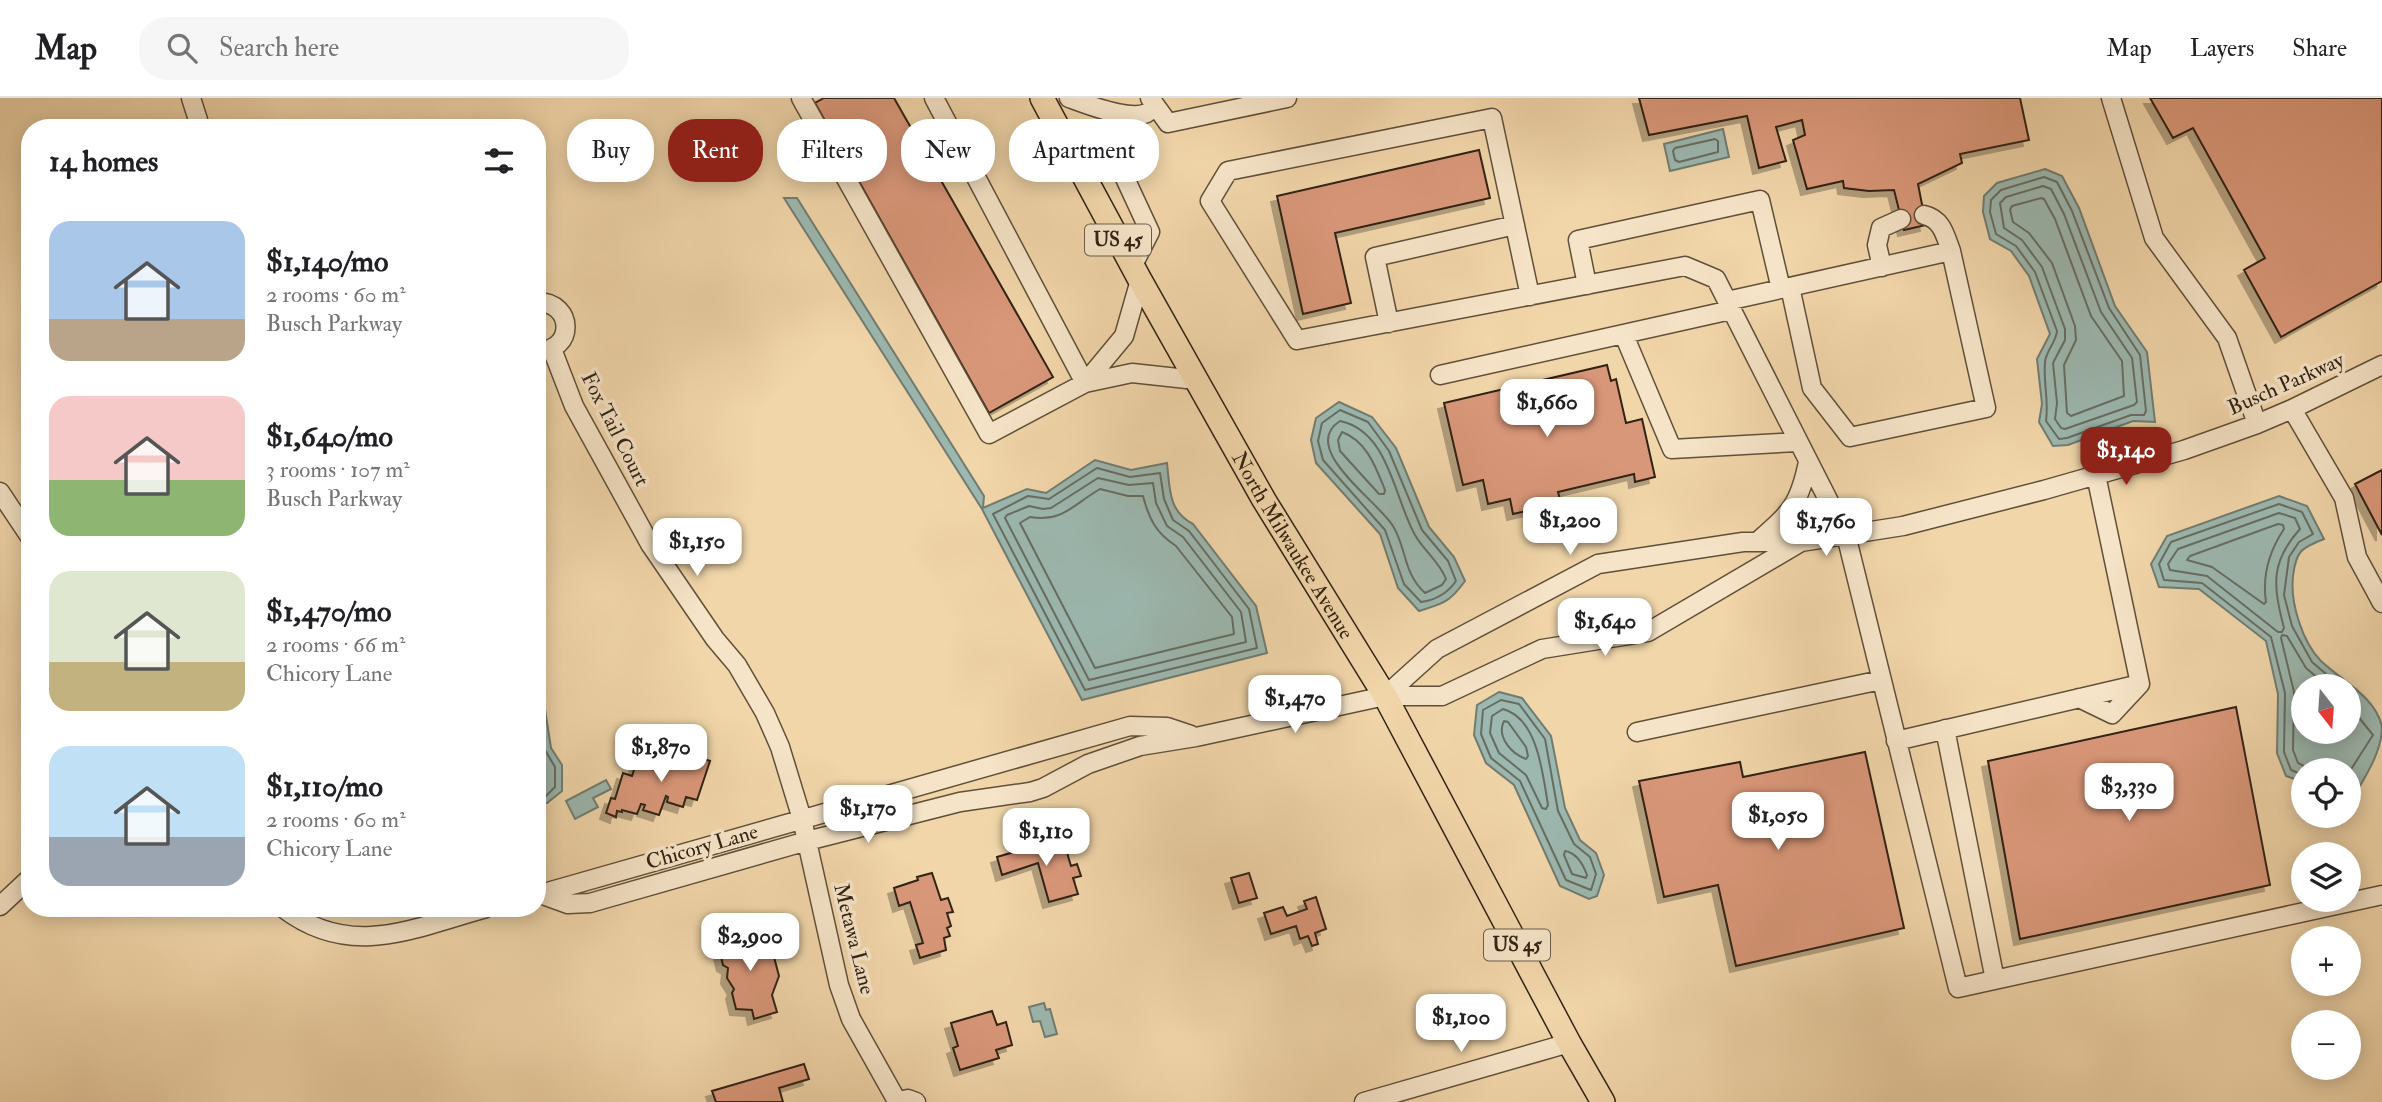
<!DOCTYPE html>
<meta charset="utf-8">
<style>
:root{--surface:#fff;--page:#f6f6f6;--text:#202124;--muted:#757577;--line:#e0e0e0;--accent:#8f2418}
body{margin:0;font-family:"IM FELL Double Pica",serif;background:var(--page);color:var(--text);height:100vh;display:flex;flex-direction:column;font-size:26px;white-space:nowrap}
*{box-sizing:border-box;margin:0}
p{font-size:23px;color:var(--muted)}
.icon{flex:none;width:38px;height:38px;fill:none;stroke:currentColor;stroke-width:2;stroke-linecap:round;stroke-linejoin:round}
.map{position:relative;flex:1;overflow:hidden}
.side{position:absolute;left:21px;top:21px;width:525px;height:798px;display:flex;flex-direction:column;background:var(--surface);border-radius:28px;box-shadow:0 4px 18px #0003}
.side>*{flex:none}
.banner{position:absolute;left:567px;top:21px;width:665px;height:63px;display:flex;gap:14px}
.needle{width:46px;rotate:163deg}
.tools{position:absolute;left:2291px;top:576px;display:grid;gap:14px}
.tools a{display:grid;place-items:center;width:70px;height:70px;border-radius:50%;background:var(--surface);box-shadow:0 4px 18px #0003;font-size:35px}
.price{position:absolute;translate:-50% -60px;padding:0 16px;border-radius:14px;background:#fff;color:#222;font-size:23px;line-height:46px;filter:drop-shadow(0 2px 4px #0008)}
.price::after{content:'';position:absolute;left:50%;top:42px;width:21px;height:16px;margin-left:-10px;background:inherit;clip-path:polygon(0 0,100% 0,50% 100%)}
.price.active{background:var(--accent);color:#fff}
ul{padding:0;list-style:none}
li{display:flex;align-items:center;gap:21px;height:175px;padding:0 28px}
li span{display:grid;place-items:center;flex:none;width:196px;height:140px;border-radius:21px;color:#555}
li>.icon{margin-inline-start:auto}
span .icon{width:84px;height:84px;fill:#fffc;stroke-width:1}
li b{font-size:30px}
h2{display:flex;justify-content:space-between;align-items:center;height:84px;padding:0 28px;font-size:30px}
.chip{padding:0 24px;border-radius:28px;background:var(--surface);box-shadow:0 4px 18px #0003;font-size:24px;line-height:63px}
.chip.active{background:var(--accent);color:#fff}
header{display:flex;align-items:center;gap:42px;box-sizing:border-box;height:98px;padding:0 35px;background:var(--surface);border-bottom:2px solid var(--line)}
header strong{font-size:33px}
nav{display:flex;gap:38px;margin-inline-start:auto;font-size:24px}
.search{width:490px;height:63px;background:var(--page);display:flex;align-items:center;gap:18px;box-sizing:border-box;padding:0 24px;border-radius:28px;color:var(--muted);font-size:26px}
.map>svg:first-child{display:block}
.water{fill:#9cb8b0;stroke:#717c71;stroke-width:2;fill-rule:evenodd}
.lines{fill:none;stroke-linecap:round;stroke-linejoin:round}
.shore{stroke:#666d62;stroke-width:2}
.building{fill:#d99779;stroke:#302213;stroke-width:2;filter:url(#shadow)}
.minor-casing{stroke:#604f39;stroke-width:21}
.major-casing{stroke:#302213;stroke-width:26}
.minor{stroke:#f6e4c8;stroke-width:18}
.major{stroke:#f1d6aa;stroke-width:23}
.labels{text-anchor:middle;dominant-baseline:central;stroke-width:7;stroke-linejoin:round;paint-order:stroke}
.shield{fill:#f6e4c8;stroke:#6b5c49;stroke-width:2}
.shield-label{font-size:19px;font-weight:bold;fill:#302213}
.street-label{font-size:21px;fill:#302213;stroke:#f6e4c8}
</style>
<header>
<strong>Map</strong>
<div class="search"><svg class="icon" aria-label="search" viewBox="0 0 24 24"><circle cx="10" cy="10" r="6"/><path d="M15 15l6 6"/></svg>Search here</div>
<nav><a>Map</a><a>Layers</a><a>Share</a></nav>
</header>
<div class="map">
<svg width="2382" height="1004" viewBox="0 0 2382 1004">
<defs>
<filter id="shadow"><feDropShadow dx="-6" dy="6" stdDeviation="0" flood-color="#0004"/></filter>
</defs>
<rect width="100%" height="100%" fill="#f1d6aa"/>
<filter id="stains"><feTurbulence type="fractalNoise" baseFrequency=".00286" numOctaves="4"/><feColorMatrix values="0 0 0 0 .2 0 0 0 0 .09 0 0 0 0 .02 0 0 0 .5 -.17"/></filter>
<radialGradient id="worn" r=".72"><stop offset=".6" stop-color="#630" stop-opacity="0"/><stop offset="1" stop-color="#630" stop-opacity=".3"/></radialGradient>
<path class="water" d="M1723,31L1729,59L1670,73L1664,46Z
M2045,71L2062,78L2079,110L2115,208L2147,254L2155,324L2133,323L2068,347L2053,348L2039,324L2042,306L2037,261L2050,236L2029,178L2011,153L1990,141L1983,114L1984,98L1997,85Z
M784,100H797L984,398L983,410L1027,391L1046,395L1095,362L1131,372L1167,365C1170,391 1168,413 1193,426L1256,508L1267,555L1082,602L982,411Z
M1339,304L1372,319L1396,350L1429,429L1454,459L1465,483C1450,504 1443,506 1419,513L1398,490L1380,436L1316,365L1311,342L1316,320Z
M2279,398L2307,408L2324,441C2301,450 2296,453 2293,478C2290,504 2302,544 2321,563C2342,583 2376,599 2382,629C2382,652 2368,674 2357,693L2349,694L2348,672H2303V684L2286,678L2277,655L2278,596L2266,543L2199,491L2159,489L2151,466L2167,438ZM2348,588V634H2303V588Z
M1499,594L1522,600L1551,638L1565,710L1580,742L1596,755L1604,777L1597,798L1589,801L1560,788L1514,687L1486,665L1474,637L1477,607Z
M537,595L544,605L551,650L562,667V693L547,705H537Z
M606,682L611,691L593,700L598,709L575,721L566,703Z
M1044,905L1046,912L1050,911L1057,936L1045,939L1040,923L1033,924L1029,909Z"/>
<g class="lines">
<path class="shore" d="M1715,41L1718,43V54L1679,64L1675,62L1673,53L1675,50Z
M2044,79L2057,84L2072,113L2109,210L2140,257L2146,313L2144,317H2131L2067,340L2059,341L2046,323C2049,300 2043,285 2045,265C2045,254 2056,245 2057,233L2035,174L2016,148L1996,136L1990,114L1991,102L2001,92Z
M2043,88L2051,91L2064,116L2101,214L2132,260L2137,304L2134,307L2065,331L2061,330L2055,321L2057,305L2053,265L2065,242V231L2042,169L2022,142L2004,130L2000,105L2006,99Z
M2041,100L2044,101L2055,121L2091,218L2122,263L2124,298L2071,318L2067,315L2064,267L2076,242L2075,228L2052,165L2029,135L2013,124L2010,112L2012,108Z
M1340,312L1368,324L1389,353L1422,432L1448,463L1456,483C1447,496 1436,502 1421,504L1404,486L1385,432L1323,362L1318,343L1322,325Z
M1340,323C1389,333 1394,400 1415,437C1424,453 1439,463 1446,481L1442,487L1425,495C1403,475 1407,451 1393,428C1378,403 1298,350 1340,323Z
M1342,334C1367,343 1376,370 1385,392L1384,396H1379L1340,353L1338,342Z
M1097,370L1130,379L1160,375L1164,401L1173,422L1189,433L1249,511L1257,550L1085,592L993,416L1028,398L1049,401Z
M1098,380L1129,387L1153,385L1156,405L1167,428L1183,439L1241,514L1246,544L1089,582L1005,420L1007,417L1029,408L1043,411L1051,410Z
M1100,391L1128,398H1143C1149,421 1156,435 1176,448L1232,519L1234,536L1095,570L1020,425L1030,419C1062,425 1074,406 1100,391Z
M2279,415L2295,420L2300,431C2270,464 2273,488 2284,530L2282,534H2278L2207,478L2170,472L2168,466L2178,451Z
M2278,426L2283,427L2284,431C2270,452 2262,477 2266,504L2264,506L2212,469L2187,462L2190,458Z
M1501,602L1519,606L1545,641L1558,713L1574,746L1590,759L1596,776L1591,792L1566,782L1520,683L1491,660L1481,636L1483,612Z
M2348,606L2373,637L2348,676
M537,608L545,652L555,669V689L546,698H537
M1503,611C1538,620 1543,678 1548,707L1546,711L1542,710L1526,677L1499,655L1490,635L1492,618Z
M1504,623L1508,624L1526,649L1528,658L1526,661C1512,656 1496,639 1504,623Z
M2312,672L2298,665L2293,652L2294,594L2281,540L2282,537L2287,538L2306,570L2327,588
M2303,677L2291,672L2284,654L2285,595L2271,539L2202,485L2164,482L2159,466L2171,444L2279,406L2302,414L2313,436L2299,444L2289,459L2284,497L2292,528L2312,564L2340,588
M1565,753C1577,755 1583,766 1587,777L1586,780L1572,776L1564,757Z"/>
</g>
<path class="building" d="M824,0H894L1053,279L989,315L815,5Z
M1639,0H2020L2029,42L1960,56L1962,65L1918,86L1926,127L1904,132L1894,92L1869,93L1844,90L1843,83L1807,91L1793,42L1805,37L1802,22L1776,29L1786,63L1759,70L1747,18L1649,37Z
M2150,0H2382V183L2281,239L2244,172L2265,160L2193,30L2173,40Z
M1479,52L1490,100L1335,135L1351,205L1303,216L1277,98Z
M1607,267L1611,283L1616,281L1626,325L1642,321L1655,379L1635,384L1634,376L1558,394L1561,405L1513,416L1510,401L1488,406L1483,382L1463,387L1444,305Z
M2382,372V437L2355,386Z
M2236,609L2270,787L2020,841L1988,663Z
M663,648L710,663L697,702L686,699L683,709L667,704L668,699L666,698L659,717L643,712L645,707L641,706L637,716L622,712V714L617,713L616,719L606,715L611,700L615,701L623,675L632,678L636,666L655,672Z
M1865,654L1904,830L1736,868L1718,787L1664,799L1639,683L1740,664L1743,679Z
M1050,741L1051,745L1063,741L1071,768L1077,766L1081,778L1073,780L1078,796L1049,804L1038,765L1002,777L997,759L1024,751L1025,754L1041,749L1040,744Z
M932,775L941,802L948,800L953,814L947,815L951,828L947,830L950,838L944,840L946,852L920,860L916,847L923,845L910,804L899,808L894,790L918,782L917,779Z
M1249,775L1257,800L1239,805L1231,780Z
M1316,799L1326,831L1315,835L1318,846L1312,848L1308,838L1300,841L1296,828L1271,836L1264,815L1283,809L1287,818L1307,811L1304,803Z
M751,827L755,842L774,859L779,878L772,897L777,914L754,921L752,912L736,911L732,895L734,891L727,880L728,870L723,867L719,851L731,843L728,834Z
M992,913L997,927L1006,924L1012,947L996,952L999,960L960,972L953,950L958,948L951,925Z
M804,966L809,981L779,990L783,1004H716L712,993Z"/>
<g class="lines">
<defs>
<path id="minor" d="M191,0L198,22
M801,0L989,336L1085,285L1132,275L1196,282
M934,0L1085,285
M1069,0C1088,7 1129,23 1147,15
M1150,0L1168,25L1287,0
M2111,0L2154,140L2227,240L2257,326
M1132,169L1150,134L1117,63L1119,51L1140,18
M1882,169L1877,147L1881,130L1901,121
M1587,187L1578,142L1760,102L1781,191
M1790,189L1812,290L1850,339L1986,310L1951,153C1945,137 1942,121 1924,117
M1530,198L1492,20L1228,73L1210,103L1297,242L1685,168L1716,181L1846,437L1958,890L2382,797
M1727,203L1951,153
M537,204C575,204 575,254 537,253
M1389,225L1375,159L1515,127
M1624,237L1672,351L1797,344
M552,251L574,308L650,446L715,541L737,567L765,615L780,649L802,721L839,887L851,921L897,1003
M1440,277L1731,212
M1085,285L1124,238L1140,182
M2292,311L2344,400L2357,459L2382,505
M0,394L30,439
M1757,444C1790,415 1799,408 1808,364
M1385,598L1437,551L1598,466L1743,444H1801L1903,428L2044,392L2184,352L2257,326L2292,311L2382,267
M2079,600L2112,616L2140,586
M1945,631L1995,882
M1637,634L1881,582
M1896,643L2140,586L2096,377
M537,797L1130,628L1167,629L1191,637
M543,797L568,806L590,805L807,743L960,704L1030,694L1043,690L1088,666L1140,648L1196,639L1385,598H1442L1542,551L1648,534L1801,444
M0,808L30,780
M283,810C351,862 413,830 486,810
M896,1004L908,1001L916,1004
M1364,1004L1569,945"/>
<g id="major">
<path id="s1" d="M1042,0L1140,182L1264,402L1385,598L1569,945L1603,1004"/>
</g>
</defs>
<use href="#minor" class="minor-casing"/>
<use href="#major" class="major-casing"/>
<use href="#minor" class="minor"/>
<use href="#major" class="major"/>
</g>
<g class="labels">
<g class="shield">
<rect x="1085" y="126.5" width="66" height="31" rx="5"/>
<rect x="1484" y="831.5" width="66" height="31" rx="5"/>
</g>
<g class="shield-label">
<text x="1118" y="142">US 45</text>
<text x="1517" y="847">US 45</text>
</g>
<g class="street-label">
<text transform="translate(2286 286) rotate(-24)">Busch Parkway</text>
<text transform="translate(615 331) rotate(63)">Fox Tail Court</text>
<text stroke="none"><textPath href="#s1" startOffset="513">North Milwaukee Avenue</textPath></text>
<text transform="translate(702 749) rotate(-16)">Chicory Lane</text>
<text transform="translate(854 841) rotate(76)">Metawa Lane</text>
</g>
</g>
<rect width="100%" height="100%" filter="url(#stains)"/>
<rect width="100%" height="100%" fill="url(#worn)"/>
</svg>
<div class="tools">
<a><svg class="needle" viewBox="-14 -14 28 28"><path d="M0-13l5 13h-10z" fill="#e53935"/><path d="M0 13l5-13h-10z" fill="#757577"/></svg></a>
<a><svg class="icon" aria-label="locate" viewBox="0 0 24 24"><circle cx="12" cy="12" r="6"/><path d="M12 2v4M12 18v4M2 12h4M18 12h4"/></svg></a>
<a><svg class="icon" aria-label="layers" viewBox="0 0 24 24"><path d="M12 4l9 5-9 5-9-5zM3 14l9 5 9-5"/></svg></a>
<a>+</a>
<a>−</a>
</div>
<b class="price" style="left:1547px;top:341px">$1,660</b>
<b class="price active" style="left:2126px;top:389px">$1,140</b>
<b class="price" style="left:1570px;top:459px">$1,200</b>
<b class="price" style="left:1826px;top:460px">$1,760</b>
<b class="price" style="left:697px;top:480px">$1,150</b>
<b class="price" style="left:1605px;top:560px">$1,640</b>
<b class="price" style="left:1295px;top:637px">$1,470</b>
<b class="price" style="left:661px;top:686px">$1,870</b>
<b class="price" style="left:2129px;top:725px">$3,330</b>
<b class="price" style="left:868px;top:747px">$1,170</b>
<b class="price" style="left:1778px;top:754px">$1,050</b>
<b class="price" style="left:1046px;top:770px">$1,110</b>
<b class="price" style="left:750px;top:875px">$2,900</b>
<b class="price" style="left:1461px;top:956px">$1,100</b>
<div class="banner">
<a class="chip">Buy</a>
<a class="chip active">Rent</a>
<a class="chip">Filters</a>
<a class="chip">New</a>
<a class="chip">Apartment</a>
</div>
<section class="side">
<h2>14 homes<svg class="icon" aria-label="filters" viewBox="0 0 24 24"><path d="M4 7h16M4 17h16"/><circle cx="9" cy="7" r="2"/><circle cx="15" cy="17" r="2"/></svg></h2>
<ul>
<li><span style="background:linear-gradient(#a9c7e8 70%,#b9a48a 0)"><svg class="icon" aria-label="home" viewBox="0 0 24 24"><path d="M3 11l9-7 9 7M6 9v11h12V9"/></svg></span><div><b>$1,140/mo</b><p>2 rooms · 60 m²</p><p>Busch Parkway</p></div></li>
<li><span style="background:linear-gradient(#f6c9c9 60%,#8fb573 0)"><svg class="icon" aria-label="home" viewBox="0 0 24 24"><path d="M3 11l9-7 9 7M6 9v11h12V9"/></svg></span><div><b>$1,640/mo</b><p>3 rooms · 107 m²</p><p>Busch Parkway</p></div></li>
<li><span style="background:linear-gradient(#dfe7d0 65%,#c2b280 0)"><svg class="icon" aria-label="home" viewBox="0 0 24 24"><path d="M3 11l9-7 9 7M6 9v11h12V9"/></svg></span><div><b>$1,470/mo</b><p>2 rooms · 66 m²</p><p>Chicory Lane</p></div></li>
<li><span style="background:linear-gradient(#bfe0f5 65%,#9aa5b1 0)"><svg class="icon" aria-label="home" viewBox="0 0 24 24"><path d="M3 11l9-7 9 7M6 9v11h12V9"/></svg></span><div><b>$1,110/mo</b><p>2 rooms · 60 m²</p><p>Chicory Lane</p></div></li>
</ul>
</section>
</div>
